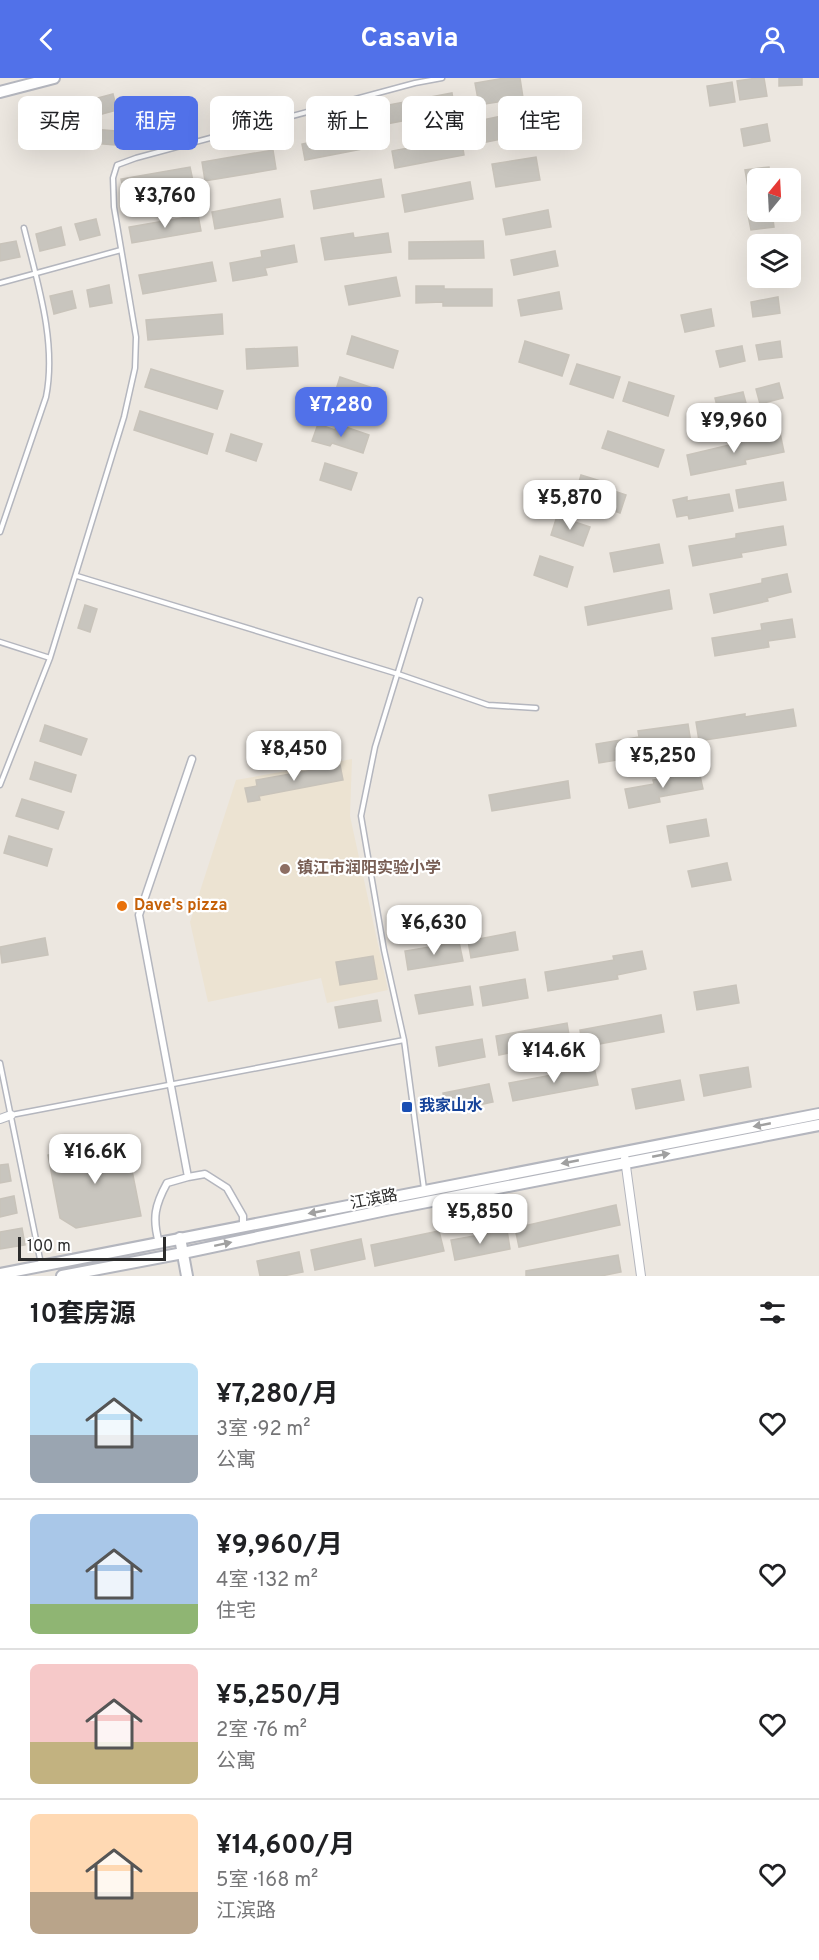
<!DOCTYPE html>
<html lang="zh">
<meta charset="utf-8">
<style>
:root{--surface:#fff;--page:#f2f2f2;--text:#202124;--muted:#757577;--line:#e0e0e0;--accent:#5171e9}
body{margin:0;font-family:Overpass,"Noto Sans SC",sans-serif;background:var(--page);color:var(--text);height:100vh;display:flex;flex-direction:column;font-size:22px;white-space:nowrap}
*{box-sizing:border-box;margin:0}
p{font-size:20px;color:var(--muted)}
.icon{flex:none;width:33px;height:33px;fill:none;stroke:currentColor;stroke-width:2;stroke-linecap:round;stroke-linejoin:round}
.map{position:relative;height:1198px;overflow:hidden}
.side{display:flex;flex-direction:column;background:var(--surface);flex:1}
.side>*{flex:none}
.hud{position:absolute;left:18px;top:18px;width:783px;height:54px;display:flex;gap:12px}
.needle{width:39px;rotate:18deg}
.tools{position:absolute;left:747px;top:90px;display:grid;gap:12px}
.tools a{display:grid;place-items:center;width:54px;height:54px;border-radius:9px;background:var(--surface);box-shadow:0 6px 24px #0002;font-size:30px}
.scale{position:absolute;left:18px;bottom:15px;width:148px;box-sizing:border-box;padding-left:6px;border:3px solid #2c2c2c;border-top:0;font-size:16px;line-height:21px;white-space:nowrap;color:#2c2c2c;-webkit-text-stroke:4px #fff;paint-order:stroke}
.price{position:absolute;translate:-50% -51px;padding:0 14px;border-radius:12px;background:#fff;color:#222;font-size:20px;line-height:39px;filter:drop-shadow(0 2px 3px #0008)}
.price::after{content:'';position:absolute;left:50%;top:36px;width:18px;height:14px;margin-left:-9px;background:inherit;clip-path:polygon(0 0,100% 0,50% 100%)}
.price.current{background:var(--accent);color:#fff}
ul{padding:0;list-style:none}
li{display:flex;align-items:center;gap:18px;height:150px;padding:0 30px}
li+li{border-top:2px solid var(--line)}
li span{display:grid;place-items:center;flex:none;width:168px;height:120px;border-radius:9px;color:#555}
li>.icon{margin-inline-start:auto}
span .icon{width:72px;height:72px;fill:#fffc;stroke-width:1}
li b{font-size:26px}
h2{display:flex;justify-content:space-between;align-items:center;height:72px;padding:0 30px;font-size:26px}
.chip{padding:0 21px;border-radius:9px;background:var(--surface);box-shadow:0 6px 24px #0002;font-size:21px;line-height:54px}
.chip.current{background:var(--accent);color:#fff}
header{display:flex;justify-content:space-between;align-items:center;height:78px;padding:0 30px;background:var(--accent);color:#fff;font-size:27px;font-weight:700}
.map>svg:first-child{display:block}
.education{fill:#ece3d2}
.building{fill:#c8c5be;stroke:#c8c3ba;stroke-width:1.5}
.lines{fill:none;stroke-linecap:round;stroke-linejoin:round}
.service-casing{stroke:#b4b6be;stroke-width:7}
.pedestrian-casing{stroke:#b4b6be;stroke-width:9}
.minor-casing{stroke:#b4b6be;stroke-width:10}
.tertiary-casing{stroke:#b4b6be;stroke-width:14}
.secondary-casing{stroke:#b4b6be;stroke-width:14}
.service{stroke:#fff;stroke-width:4}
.pedestrian{stroke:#fff;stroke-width:6}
.minor{stroke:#fff;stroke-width:8}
.tertiary{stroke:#fff;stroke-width:10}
.secondary{stroke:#fff;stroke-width:10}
.oneway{fill:#a0a0a0}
.education-dot{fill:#8d6e63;stroke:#fff;stroke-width:2}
.food-dot{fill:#e8710a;stroke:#fff;stroke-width:2}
.transit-dot{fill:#1a4fb4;stroke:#fff;stroke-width:2}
.labels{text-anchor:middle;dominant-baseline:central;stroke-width:4.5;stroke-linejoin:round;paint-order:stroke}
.education-label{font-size:16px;font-weight:bold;fill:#785e54;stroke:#fff;text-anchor:start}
.food-label{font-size:16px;font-weight:bold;fill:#c56008;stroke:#fff;text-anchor:start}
.transit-label{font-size:16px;font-weight:bold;fill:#164399;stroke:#fff;text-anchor:start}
.street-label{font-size:16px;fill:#2c2c2c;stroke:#fff}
</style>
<header><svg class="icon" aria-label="back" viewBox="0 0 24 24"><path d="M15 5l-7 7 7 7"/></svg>Casavia<svg class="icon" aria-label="person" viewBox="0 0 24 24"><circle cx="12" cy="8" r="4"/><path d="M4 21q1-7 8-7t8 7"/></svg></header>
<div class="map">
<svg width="819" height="1198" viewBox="0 0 819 1198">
<rect width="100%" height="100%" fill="#ece7e0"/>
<path class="education" d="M352,681L350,738L388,912L327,925L321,900L208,924L190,844L236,702Z"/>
<path class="building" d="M505,0H520L523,20L479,27L475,5Z
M757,0H764L767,18L740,22L737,3Z
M779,0H802V7L779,8Z
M732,4L735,24L710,28L707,8Z
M452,15L455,33L386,46L383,28Z
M113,16L117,32L80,42L75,26Z
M71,25L79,50L116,53L115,67L68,63L58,29Z
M526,33L531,55L486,64L482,42Z
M767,46L770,63L744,68L741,51Z
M370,52L373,69L305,82L302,66Z
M461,60L464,77L395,90L392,73Z
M273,72L276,91L205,103L202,84Z
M536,79L540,102L496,109L492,86Z
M190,89L194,108L125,120L121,101Z
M769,89L770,100H758V107L748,109L745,92Z
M381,101L384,119L314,131L311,113Z
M470,104L473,121L405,134L402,117Z
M280,121L283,139L215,151L212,134Z
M548,132L551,149L506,157L503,141Z
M772,134L774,149L751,152L748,137Z
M198,137L201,153L132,165L129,149Z
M96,141L100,157L80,162L75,146Z
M61,149L65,167L40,173L36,156Z
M353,155L354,160L388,155L391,174L325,182L321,160Z
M16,163L20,179L0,183V166Z
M483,163L484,180L409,181V164Z
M294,167L297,184L265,190L267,197L233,203L230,185L262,179L261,173Z
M555,173L558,188L514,197L511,182Z
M212,184L216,203L143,216L139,197Z
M396,199L400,218L349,227L345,208Z
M109,207L112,225L90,229L87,212Z
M416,208H444V211H492V228H443V224L416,225Z
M72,213L76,230L54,236L50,218Z
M559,214L562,231L521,238L518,222Z
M778,219L780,235L753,239L751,224Z
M711,231L714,248L685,254L681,237Z
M222,236L223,256L148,262L146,242Z
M352,258L398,273L393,290L347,276Z
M525,263L569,277L562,298L519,284Z
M780,263L782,279L759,282L756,267Z
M742,268L745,283L720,289L716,273Z
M297,269L298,288L247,291L246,271Z
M577,286L620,299L613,320L570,306Z
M151,291L223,313L217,331L145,309Z
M340,299L385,314L379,333L334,318Z
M629,304L674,318L668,338L623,323Z
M779,305L783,320L760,326L756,311Z
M743,314L747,329L719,336L715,320Z
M140,333L213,356L207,376L134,352Z
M318,346L335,352L337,346L369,357L363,375L332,365L330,368L312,363Z
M608,353L664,372L658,389L602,370Z
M780,355L784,374L745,382L746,386L691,397L687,377Z
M231,356L262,366L256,383L226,373Z
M325,385L357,395L351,412L320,402Z
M581,397L607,405L605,410L626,417L620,435L595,426L597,421L576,414Z
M783,404L786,422L739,430L736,412Z
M729,416L733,433L689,441L688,437L677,439L673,422L687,419V423Z
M557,438L590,449L583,468L551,457Z
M783,448L786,467L741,475L742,479L693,488L689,468L736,460V456Z
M659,466L663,485L614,494L610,475Z
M540,478L573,489L567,509L534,497Z
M787,496L791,514L767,520L768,523L714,535L710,516L762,505V501Z
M669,512L672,531L588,547L585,529Z
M85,527L97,531L90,554L78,550Z
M792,541L795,559L768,563L769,569L715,578L712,560L762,552L761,546Z
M793,631L796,648L699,663L696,644L745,636V639Z
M688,646L691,665L642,672L643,678L599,685L596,666L639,659L638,653Z
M45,647L87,661L81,677L40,663Z
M35,684L76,697L71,714L30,701Z
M340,687L343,702L259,718L260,722L248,724L245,710L257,708L256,702Z
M699,693L703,711L659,719L660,724L629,730L625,711L654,706L653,702Z
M568,703L570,720L492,733L489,717Z
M22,721L64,734L58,751L16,738Z
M706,741L709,758L670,765L667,748Z
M9,758L52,771L47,788L4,775Z
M727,785L731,802L692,809L688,793Z
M515,854L518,872L471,880L468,863Z
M45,860L48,877L2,885L0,869Z
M459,864L463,883L408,892L405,873Z
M642,873L646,891L617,897L618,901L548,913L545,894L614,882L613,878Z
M373,878L377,901L340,907L336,884Z
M525,901L528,920L483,928L480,909Z
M736,907L739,925L697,932L694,914Z
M470,908L473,927L419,936L415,917Z
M377,922L381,943L339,950L335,929Z
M661,937L664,954L583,969L580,952Z
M567,945L570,963L499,977L496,958Z
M482,961L485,979L439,988L436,969Z
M594,989L598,1007L513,1023L509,1005Z
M748,989L751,1009L704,1018L700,997Z
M680,1002L684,1022L636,1031L632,1011Z
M489,1006L493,1024L447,1034L443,1015Z
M126,1062L141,1138L76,1150L60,1140L48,1077Z
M8,1086L11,1103L0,1105V1087Z
M14,1118L17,1135L0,1139V1121Z
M616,1127L620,1147L519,1169L515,1150Z
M22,1150L25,1167L0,1171V1154Z
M507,1152L510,1171L455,1182L451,1162Z
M439,1153L444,1173L375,1188L371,1167Z
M361,1161L365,1181L315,1192L311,1172Z
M299,1174L303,1194L283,1198H260L257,1183Z
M618,1177L621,1194L601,1198H526V1193Z"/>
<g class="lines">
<defs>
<path id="service" d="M0,205L121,172
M0,454L46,319C57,264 37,203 24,150
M77,498L398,596L488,627L536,630
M420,522L375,669L361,738L384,872L404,962L424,1111
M0,564L50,580
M0,707L50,580L124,339L135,290L136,259L114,129L113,100L117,87L136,80L415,5L442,0
M0,985L41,1186
M11,1037L404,962"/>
<path id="pedestrian" d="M188,1099L205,1096L227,1110L243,1138V1148
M159,1165C152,1140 155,1127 167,1105L188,1099L139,837L192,681"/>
<path id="minor" d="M0,1041L11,1037
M625,1081L641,1198"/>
<path id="tertiary" d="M0,14L54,0
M180,1160L187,1198"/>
<path id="secondary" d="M0,1196L819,1036
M62,1198L183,1175L386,1132L819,1047"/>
</defs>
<use href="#service" class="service-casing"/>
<use href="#pedestrian" class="pedestrian-casing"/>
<use href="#minor" class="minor-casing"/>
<use href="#tertiary" class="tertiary-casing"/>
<use href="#secondary" class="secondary-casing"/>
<use href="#service" class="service"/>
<use href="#pedestrian" class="pedestrian"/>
<use href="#minor" class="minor"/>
<use href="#tertiary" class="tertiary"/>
<use href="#secondary" class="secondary"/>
</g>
<defs><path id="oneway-solid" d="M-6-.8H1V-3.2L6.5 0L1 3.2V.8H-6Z" transform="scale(1.5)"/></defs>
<g class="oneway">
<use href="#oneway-solid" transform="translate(762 1047) rotate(169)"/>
<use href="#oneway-solid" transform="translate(661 1077) rotate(-11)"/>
<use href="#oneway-solid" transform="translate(570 1084) rotate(169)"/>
<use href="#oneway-solid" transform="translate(317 1134) rotate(169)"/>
<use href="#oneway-solid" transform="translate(223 1166) rotate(-12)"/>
</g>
<circle class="education-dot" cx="285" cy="791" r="6"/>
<circle class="food-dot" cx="122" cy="828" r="6"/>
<rect class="transit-dot" x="401" y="1023" width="12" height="12" rx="3"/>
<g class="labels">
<g class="education-label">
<text x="297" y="791">镇江市润阳实验小学</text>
</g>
<g class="food-label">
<text x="134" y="828">Dave's pizza</text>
</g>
<g class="transit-label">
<text x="419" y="1029">我家山水</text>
</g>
<g class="street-label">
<text transform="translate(374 1122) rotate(-11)">江滨路</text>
</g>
</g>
</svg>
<div class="tools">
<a><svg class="needle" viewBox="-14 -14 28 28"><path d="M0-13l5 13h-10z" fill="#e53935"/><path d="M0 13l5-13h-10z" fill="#757577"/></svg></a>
<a><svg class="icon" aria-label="layers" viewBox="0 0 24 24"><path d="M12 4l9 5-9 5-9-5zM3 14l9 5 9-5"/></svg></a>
</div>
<div class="scale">100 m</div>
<b class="price" style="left:165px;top:151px">¥3,760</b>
<b class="price current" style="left:341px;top:360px">¥7,280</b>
<b class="price" style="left:734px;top:376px">¥9,960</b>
<b class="price" style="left:570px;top:453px">¥5,870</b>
<b class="price" style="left:294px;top:704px">¥8,450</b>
<b class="price" style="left:663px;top:711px">¥5,250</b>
<b class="price" style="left:434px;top:878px">¥6,630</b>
<b class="price" style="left:554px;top:1006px">¥14.6K</b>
<b class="price" style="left:95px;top:1107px">¥16.6K</b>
<b class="price" style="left:480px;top:1167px">¥5,850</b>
<div class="hud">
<a class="chip">买房</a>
<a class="chip current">租房</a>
<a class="chip">筛选</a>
<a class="chip">新上</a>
<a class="chip">公寓</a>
<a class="chip">住宅</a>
</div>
</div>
<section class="side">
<h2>10套房源<svg class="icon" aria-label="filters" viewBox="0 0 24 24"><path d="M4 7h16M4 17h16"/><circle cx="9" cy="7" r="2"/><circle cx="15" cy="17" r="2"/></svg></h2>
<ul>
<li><span style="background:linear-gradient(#bfe0f5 60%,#9aa5b1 0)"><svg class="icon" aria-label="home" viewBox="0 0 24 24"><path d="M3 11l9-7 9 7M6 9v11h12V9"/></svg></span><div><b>¥7,280/月</b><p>3室 · 92 m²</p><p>公寓</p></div><svg class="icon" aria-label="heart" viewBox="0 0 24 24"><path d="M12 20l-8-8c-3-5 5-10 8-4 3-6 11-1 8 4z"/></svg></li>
<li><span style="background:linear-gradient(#a9c7e8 75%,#8fb573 0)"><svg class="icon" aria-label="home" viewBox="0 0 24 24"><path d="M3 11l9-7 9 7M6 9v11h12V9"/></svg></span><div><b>¥9,960/月</b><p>4室 · 132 m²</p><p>住宅</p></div><svg class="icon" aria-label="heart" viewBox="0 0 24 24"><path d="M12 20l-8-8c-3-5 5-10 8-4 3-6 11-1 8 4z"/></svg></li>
<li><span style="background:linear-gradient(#f6c9c9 65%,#c2b280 0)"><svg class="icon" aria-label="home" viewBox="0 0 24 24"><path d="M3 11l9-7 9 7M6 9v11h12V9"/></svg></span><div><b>¥5,250/月</b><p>2室 · 76 m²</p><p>公寓</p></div><svg class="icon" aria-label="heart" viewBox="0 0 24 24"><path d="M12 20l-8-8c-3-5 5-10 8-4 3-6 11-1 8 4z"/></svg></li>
<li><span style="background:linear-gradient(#ffd9b3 65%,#b9a48a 0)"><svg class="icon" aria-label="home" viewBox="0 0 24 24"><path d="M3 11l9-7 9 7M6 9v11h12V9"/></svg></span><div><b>¥14,600/月</b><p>5室 · 168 m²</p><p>江滨路</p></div><svg class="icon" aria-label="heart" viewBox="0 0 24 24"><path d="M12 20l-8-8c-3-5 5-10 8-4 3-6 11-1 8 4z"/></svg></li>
</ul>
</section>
